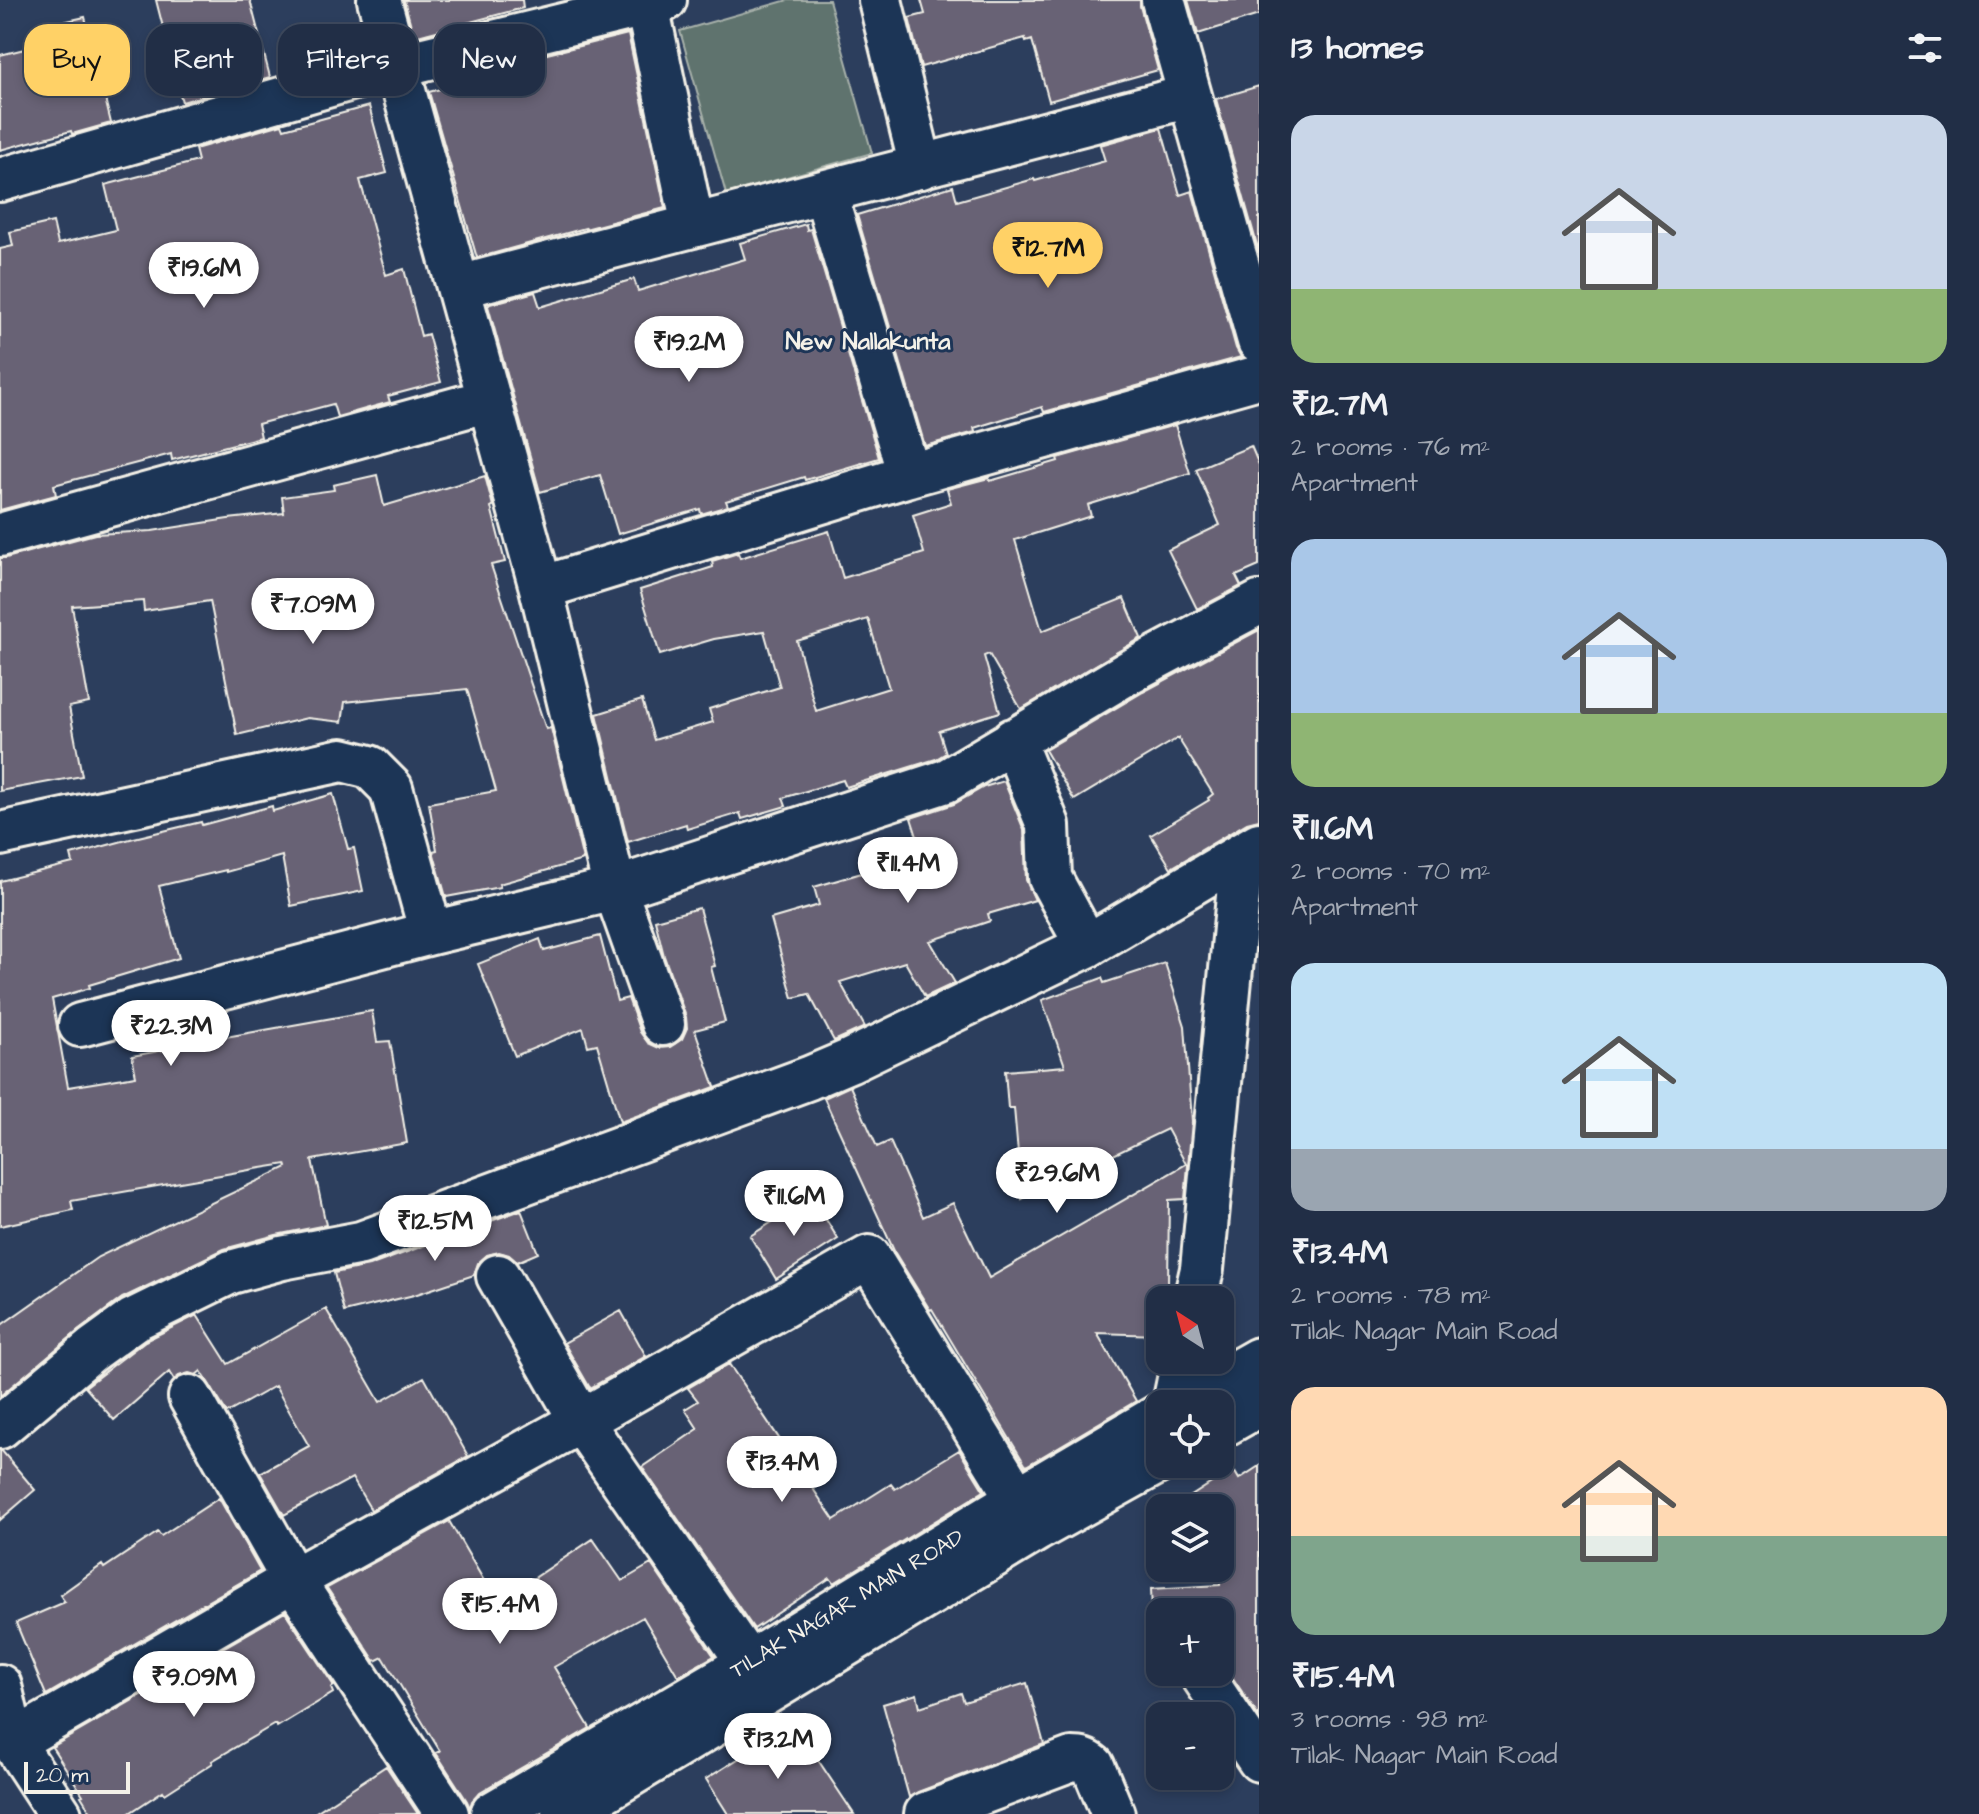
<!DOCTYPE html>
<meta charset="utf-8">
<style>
:root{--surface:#212e46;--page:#29364d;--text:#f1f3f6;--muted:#a2a8b3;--line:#3e4a5f;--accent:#ffd166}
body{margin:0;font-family:"Architects Daughter",sans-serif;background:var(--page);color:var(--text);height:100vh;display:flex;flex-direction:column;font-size:30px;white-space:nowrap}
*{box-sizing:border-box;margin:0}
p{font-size:26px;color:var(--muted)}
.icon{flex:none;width:44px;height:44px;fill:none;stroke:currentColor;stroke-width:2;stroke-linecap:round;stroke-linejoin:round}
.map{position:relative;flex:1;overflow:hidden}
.sheet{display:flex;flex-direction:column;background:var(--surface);width:720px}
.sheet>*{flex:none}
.top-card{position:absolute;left:24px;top:24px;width:760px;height:72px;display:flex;gap:16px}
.needle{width:52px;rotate:324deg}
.controls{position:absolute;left:1146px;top:1286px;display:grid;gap:16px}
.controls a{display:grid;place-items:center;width:88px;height:88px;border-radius:16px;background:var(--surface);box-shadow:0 4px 12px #0003,0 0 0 2px var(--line);font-size:40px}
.scale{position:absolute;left:24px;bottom:20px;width:106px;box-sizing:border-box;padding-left:8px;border:4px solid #f4f1e8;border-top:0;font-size:22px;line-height:28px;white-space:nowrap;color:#f4f1e8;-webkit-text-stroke:6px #1d3557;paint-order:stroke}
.price{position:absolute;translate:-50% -68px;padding:0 18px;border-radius:28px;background:#fff;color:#222;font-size:26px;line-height:52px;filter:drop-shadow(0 2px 4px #0008)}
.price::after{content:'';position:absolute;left:50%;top:48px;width:24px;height:18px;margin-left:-12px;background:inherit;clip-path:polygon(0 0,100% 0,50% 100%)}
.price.active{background:var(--accent);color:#111}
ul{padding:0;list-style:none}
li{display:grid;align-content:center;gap:16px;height:424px;padding:0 32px}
li span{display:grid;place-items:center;height:248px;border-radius:24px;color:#555}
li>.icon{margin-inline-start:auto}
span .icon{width:144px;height:144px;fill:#fffc;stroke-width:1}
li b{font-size:34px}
h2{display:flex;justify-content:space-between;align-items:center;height:96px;padding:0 32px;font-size:34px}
.pill{padding:0 28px;border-radius:24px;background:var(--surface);box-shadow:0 4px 12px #0003,0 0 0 2px var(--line);font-size:28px;line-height:72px}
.pill.active{background:var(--accent);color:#111}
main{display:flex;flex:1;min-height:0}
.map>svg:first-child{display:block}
.green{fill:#5e736e;stroke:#a9b2ab;stroke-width:2}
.building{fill:#676274;stroke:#f4f1e8;stroke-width:2;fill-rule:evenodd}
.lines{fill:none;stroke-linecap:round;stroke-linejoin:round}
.minor-casing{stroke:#f4f1e8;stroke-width:48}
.major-casing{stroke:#f4f1e8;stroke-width:50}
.minor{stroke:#1d3557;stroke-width:42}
.major{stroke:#1d3557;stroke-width:44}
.labels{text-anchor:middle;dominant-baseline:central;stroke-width:6;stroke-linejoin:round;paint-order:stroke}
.street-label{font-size:22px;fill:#f4f1e8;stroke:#1d3557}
.neighbourhood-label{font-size:24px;font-weight:bold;fill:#f4f1e8;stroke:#1d3557}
</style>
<main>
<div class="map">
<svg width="1259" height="1814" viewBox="0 0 1259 1814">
<rect width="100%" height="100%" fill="#2c3e5d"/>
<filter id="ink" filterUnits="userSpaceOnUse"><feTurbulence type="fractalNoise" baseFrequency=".0125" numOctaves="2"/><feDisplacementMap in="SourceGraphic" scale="16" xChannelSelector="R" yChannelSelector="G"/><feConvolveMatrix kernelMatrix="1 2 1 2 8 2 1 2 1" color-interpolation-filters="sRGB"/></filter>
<g filter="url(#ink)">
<path class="green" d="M788,0H829L872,153L726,194L680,31Z"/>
<path class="building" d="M156,0H250L270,77L182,102Z
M404,0H522L523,8L414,37Z
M921,0H1140V6L1158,70L1049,101L1032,40L1026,42L1025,38L921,67L909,18L925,14Z
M1188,0H1259V15L1198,34Z
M85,17L111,123L72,134L71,131L0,150V55L49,43L45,26Z
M628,34L665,208L585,229V228L477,258L429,92L540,62L539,56Z
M1259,86V252L1216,99Z
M369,106L387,173L360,180L386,275L404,269L421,336L428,334L441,382L388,396L390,402L337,417L333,404L258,424L261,437L172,460L171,454L54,485L56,495L0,510V249L13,246L10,232L53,222L58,244L116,230L105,185L198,161L195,149L282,124L284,129Z
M1161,128L1180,195L1192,191L1236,348L1241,357L1044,412L1042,407L974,428L975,432L925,446L857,215L953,186L957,201L1034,179L1035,181L1105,161L1100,145Z
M806,224L807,230L811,229L879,458L805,480L804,477L726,501L728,506L701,514L700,509L618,534L600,475L540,492L488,306L490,304L535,292L540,307L634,279L638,291L745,259L740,243Z
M1175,425L1190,473L1088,505L1091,516L1015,540L1042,631L1124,598L1141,638L1021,709L989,654L984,656L1000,712L939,731L946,753L936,759L846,787L843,780L783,798L786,806L742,819L740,813L687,829L686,824L628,842L597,714L642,700L654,740L713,722L709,709L780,687L764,631L714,639L660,655L640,590L713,567L712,561L738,553L740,558L829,531L843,578L924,553L913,515L951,503L947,489L989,478L990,481L1058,461L1057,458ZM868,619L889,688L816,711L797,641Z
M1251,446L1259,465V566L1236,576L1241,586L1197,609L1168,550L1220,525L1196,469Z
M377,475L384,506L485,476L493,506L491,507L505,562L491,565L546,729L551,728L583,860L499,884L500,887L446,897L433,851L437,850L429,803L496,791L467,689L345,702L342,722L307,718L237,735L210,601L144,611L143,601L72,606L89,703L69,707L82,776L0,791V558H6L95,534L152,531L228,519L284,513L282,497L334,490L333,485Z
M1259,630V820L1247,823L1171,868L1151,835L1209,800L1208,798L1213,794L1178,738L1074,800L1045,750L1143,692Z
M1004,781L1024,830L1026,880L1035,900L988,914L990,921L930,941L955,983L925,997L905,962L840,982L865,1027L834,1041L809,994L793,998L771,919L819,905L814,887L872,870L871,864L921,849L911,818L954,804L984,787Z
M333,794L348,849L354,848L363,891L291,906L282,856L226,872V870L159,886L179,958L89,985L90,988L52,999L68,1087L136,1076L132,1056L203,1043V1041L372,1011L377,1042L390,1041L407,1143L312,1160L326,1225L276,1235L224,1249L122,1298L78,1331L0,1396V1326L98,1257L287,1167L286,1164L255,1169L71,1201L73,1210L0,1226V881L73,863L71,855L134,838L201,822L202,825L272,806L273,811Z
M699,908L715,966L711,967L725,1022L695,1030L715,1087L620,1122L597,1044L588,1046L583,1028L515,1056L478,964L540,939L544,951L600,936L617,1001L628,998L640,1032L648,1043L659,1048L670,1047L682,1039L687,1028L686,1017L664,956L655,920Z
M1165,963L1185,1026L1192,1121L1185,1199L1169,1200L1168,1285H1161L1159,1335L1097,1333L1136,1401L1026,1466L932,1309L930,1310L895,1253L824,1098L850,1086L877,1147L890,1141L923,1217L953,1203L989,1278L1186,1164L1167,1129L1022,1199L1014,1108H1008L1005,1071L1065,1066L1042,1000L1102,978L1104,983Z
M812,1197L838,1239L776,1279L750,1236Z
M521,1210L538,1253L517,1262L509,1255L499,1252L487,1255L478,1263L474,1275L414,1295L344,1312L334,1273L369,1266Z
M326,1309L380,1402L424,1377L468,1456L371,1510L352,1478L284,1515L260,1473L309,1446L275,1386L227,1413L201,1371L196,1375L189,1373L179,1376L174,1380L169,1372L114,1420L85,1387L145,1341L197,1315L228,1364Z
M621,1311L646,1356L590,1388L564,1343Z
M729,1364L834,1520L891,1484L895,1489L959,1450L984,1491L834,1583L830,1578L754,1629L642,1467L698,1429L685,1409L698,1401L688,1388Z
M0,1450L2,1451L35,1490L0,1520Z
M1259,1466V1717L1220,1659V1612H1152L1151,1589L1220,1585V1508H1173L1233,1469L1239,1479Z
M219,1498L260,1571L46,1695L16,1623L65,1602L60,1595L102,1565L104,1568L158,1532L161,1536Z
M449,1521L497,1603L593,1539L622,1581L651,1564L714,1656L678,1676L643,1617L554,1667L590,1728L480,1792L472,1801L470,1808L467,1801L436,1753L440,1751L383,1657L375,1661L327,1588Z
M285,1612L334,1686L331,1688L333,1693L277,1727L275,1724L212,1761L213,1763L165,1794L163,1791L128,1814H92L81,1796L83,1795L52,1747Z
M1027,1683L1044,1744L918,1792L909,1797L883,1704L917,1694L920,1707L961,1693L964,1702Z
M794,1724L854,1814H728L706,1779Z
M386,1766L418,1814H313Z"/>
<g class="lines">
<defs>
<path id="minor" d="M379,0L541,588L615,889L663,1024
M880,0L921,167
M1163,0L1259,341
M647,5L693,226
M0,180L396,66L665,0
M825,192L909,475
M459,287L1190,96
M0,535L489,400
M541,588L909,475L1259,377
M1013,740L1048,825L1050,878L1087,946
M0,834L342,760L370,767L391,788L431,933
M80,1025L431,933L615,889L946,781L1131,671L1259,603
M498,1276L581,1421L749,1664
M1195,1300L1202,1269L1242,855
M190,1397L293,1580L447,1814
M1174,1404L1183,1360
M0,1427L93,1349L133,1320L231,1272L282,1258L361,1243L809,1078L849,1061L1087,946L1259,844
M1200,1672L1259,1760
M0,1686L13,1742L60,1814
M13,1742L293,1580L581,1421L869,1257L1036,1529
M926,1814L1072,1759C1081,1759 1086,1760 1093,1766L1113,1814"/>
<path id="major" d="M1181,1404L1259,1360
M1220,1426L1259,1404
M493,1814L749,1664L1019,1499L1160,1416
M564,1814L1036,1529L1160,1460"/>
</defs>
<use href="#minor" class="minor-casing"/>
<use href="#major" class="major-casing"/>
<use href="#minor" class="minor"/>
<use href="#major" class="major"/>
</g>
</g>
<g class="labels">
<g class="street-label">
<text transform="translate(847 1604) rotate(-31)">TILAK NAGAR MAIN ROAD</text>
</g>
<g class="neighbourhood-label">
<text x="868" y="342">New Nallakunta</text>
</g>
</g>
</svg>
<div class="controls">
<a><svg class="needle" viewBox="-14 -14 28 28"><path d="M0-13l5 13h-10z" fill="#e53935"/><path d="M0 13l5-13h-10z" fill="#a2a8b3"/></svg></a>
<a><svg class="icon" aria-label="locate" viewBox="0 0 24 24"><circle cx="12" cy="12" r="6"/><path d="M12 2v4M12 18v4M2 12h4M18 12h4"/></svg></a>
<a><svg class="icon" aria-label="layers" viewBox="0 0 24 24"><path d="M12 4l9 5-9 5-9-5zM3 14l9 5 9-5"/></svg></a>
<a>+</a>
<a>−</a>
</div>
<div class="scale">20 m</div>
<b class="price active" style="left:1048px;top:290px">₹12.7M</b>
<b class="price" style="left:204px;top:310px">₹19.6M</b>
<b class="price" style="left:689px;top:384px">₹19.2M</b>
<b class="price" style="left:313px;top:646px">₹7.09M</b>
<b class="price" style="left:908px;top:905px">₹11.4M</b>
<b class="price" style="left:171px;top:1068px">₹22.3M</b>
<b class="price" style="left:1057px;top:1215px">₹29.6M</b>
<b class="price" style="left:794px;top:1238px">₹11.6M</b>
<b class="price" style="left:435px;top:1263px">₹12.5M</b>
<b class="price" style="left:782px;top:1504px">₹13.4M</b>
<b class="price" style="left:500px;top:1646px">₹15.4M</b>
<b class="price" style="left:194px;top:1719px">₹9.09M</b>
<b class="price" style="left:778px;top:1781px">₹13.2M</b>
<div class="top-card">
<a class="pill active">Buy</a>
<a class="pill">Rent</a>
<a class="pill">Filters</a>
<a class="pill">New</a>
</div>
</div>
<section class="sheet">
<h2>13 homes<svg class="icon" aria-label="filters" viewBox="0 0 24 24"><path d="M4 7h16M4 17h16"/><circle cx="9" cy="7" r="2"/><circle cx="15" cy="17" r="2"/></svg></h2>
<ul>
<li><span style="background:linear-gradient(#c9d6e8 70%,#8fb573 0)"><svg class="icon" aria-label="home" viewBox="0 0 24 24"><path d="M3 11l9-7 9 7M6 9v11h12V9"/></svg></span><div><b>₹12.7M</b><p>2 rooms · 76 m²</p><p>Apartment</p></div></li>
<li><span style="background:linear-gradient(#a9c7e8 70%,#8fb573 0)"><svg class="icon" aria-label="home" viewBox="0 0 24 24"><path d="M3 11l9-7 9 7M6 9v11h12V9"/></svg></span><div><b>₹11.6M</b><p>2 rooms · 70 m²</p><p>Apartment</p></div></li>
<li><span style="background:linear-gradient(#bfe0f5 75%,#9aa5b1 0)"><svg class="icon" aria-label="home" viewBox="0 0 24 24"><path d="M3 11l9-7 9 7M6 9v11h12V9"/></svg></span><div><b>₹13.4M</b><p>2 rooms · 78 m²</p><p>Tilak Nagar Main Road</p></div></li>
<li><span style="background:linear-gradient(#ffd9b3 60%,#7fa58c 0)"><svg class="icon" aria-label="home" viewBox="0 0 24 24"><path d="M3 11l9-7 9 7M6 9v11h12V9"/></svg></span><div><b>₹15.4M</b><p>3 rooms · 98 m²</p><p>Tilak Nagar Main Road</p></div></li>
</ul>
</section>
</main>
